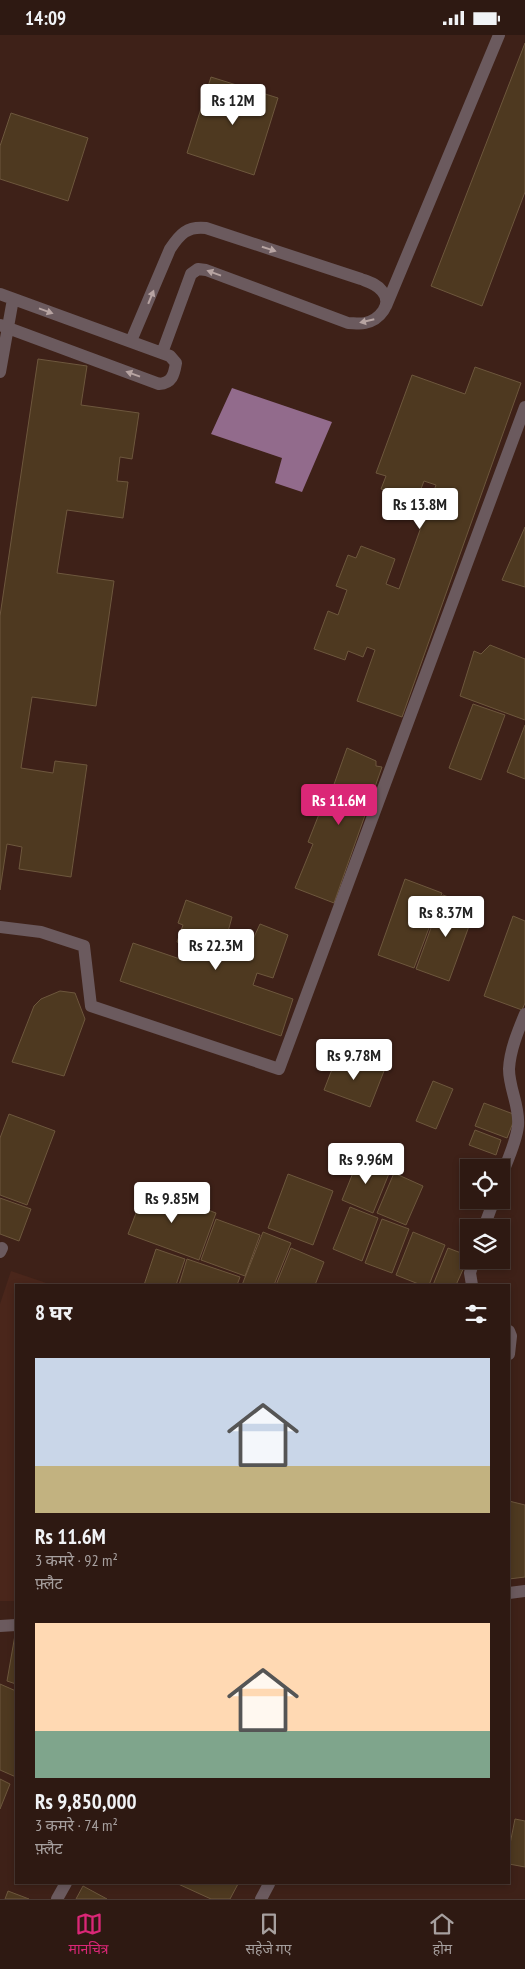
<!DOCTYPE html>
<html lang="hi">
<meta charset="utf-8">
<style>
:root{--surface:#2e1912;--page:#3a2620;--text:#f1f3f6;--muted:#a7a09f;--line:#493832;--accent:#db2777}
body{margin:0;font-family:"PT Sans Narrow","Noto Sans Devanagari",sans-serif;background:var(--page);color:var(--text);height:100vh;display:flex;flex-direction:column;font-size:19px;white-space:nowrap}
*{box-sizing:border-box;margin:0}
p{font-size:16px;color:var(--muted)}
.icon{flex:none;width:28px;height:28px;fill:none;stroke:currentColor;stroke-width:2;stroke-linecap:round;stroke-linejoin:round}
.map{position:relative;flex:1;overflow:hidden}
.details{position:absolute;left:15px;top:1249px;width:495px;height:600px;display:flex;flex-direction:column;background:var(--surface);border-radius:0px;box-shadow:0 2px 8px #0003,0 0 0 1px var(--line)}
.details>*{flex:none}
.fabs{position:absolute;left:460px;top:1124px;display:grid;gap:10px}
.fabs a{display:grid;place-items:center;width:50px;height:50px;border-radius:0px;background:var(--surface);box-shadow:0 2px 8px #0003,0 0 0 1px var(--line);font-size:25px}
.price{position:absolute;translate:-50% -42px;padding:0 11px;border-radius:5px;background:#fff;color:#222;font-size:16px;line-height:32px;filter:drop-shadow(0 1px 2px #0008)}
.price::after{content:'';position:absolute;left:50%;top:30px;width:15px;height:11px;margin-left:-8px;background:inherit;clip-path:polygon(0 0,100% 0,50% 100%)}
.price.current{background:var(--accent);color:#fff}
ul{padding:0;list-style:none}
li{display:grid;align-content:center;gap:10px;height:265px;padding:0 20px}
li span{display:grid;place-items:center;height:155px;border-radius:0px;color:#555}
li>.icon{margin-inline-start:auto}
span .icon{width:90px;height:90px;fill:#fffc;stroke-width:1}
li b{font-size:21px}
h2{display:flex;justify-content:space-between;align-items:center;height:60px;padding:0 20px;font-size:21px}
.status{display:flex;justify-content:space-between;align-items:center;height:35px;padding:0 25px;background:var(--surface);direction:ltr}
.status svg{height:14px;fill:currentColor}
.menu{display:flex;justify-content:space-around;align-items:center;height:70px;border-top:1px solid var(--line);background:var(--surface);font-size:14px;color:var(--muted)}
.menu a{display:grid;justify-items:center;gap:2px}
.menu .current{color:var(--accent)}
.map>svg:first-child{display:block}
.built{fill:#4a261b}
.water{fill:#926b8c}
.building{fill:#4e3920;stroke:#6d573d}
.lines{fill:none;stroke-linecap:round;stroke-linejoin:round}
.minor{stroke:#6b5a5e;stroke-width:12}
.oneway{fill:#b7a4a2}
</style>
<div class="status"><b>14:09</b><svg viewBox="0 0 49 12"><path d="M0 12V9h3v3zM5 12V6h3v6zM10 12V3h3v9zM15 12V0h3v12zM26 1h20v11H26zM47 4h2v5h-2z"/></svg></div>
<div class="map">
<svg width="525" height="1864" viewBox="0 0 525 1864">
<rect width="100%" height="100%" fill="#3e2118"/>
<path class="built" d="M11,1236L52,1250H16V1566H0V1269Z"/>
<path class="water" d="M232,353L332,387L302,457L275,448L282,423L211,399Z"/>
<path class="building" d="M525,8V157L482,271L431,251Z
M211,42L278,63L254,140L187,118Z
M11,78L88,103L68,166L0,144V111Z
M38,324L87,331L81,370L139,378L132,424L120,422L117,446L128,447L123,483L67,475L57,538L114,546L96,671L32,662L21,733L53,738L55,726L87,730L71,842L19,834L22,812L7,809L0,855V581Z
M475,332L521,348L402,682L357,666L375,615L367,612L363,622L348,616L345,625L314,614L328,576L338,580L347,555L336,551L348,520L356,523L361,511L395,524L386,549L399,554L436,450L424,446L416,467L381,454L386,441L376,438L412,340L465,359Z
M525,492V552L502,545Z
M490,610L525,624V685L460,661L474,616L481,619Z
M473,669L505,680L481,745L449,733Z
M525,690V744L507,737Z
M347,713L376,726V731L382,732L334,868L295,853L313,809L308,807L329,754L332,755Z
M405,844L442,858L414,933L378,920Z
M443,860L476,872L449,946L416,934Z
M186,865L232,882L226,904L249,913L260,889L288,900L273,943L257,938L253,950L293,964L281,1001L120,946L133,908L183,925L188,911L177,907L183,890L178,888Z
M513,881L525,886V968L522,975L484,961Z
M60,956L75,958L85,984L64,1041L12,1027L34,971L41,964Z
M338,1019L384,1036L370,1072L324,1055Z
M433,1046L453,1054L436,1094L416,1086Z
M484,1068L516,1080L507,1103L475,1091Z
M9,1079L55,1096L27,1170L0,1160V1103Z
M475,1095L501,1105L496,1120L469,1110Z
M359,1123L390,1136L373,1178L342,1165Z
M394,1138L423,1151L406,1190L377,1178Z
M288,1139L333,1156L313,1210L268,1193Z
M146,1152L216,1178L199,1225L128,1199Z
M0,1163L31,1174L19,1206L0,1199Z
M350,1172L378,1183L362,1226L333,1214Z
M216,1184L260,1200L245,1241L201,1225Z
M382,1184L409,1194L392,1238L365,1228Z
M263,1197L291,1208L274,1250H242Z
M413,1197L445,1210L429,1250H421L396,1240Z
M291,1213L324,1227L315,1250H276Z
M448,1213L469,1221L456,1250H433Z
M156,1214L185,1224L176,1250H144Z
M187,1224L240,1242L237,1250H179Z
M509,1466L525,1470V1542L509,1544Z
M15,1600H16V1649L7,1646Z
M0,1649L16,1656V1742L0,1735Z
M0,1744L10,1749L0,1774Z
M515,1784L525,1786V1832L509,1829V1814Z
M176,1848H234L238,1849L230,1864H211Z
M83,1851L107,1864H76Z
M8,1856L29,1864H5Z"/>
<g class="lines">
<path class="minor" d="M0,259L170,321L176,328C174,340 172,348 159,349L0,290
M386,271L499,0
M131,306L170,214C180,199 187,191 206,193L361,244C369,247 377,249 382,256C394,269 379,285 365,288C360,289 353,288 348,288L206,235L198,234L191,239L162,318
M0,337L13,264
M0,892L41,897L84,911L91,971L279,1034L525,372
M501,1142C507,1126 516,1108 518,1091C520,1071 509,1054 509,1034C510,1015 518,996 525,979
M484,1192L494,1165
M0,1217L2,1213
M472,1250L470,1238L474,1225
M509,1296L511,1301L509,1319
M509,1558L525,1556
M0,1591L16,1590
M57,1864L66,1848
M261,1864L269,1849"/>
</g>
<defs><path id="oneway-solid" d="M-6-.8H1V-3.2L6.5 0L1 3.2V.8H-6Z" transform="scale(1.25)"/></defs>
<g class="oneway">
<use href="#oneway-solid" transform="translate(269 214) rotate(18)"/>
<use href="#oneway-solid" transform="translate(214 238) rotate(-160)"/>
<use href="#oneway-solid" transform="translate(151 262) rotate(-68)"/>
<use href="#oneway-solid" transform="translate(46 276) rotate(20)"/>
<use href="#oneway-solid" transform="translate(367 286) rotate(167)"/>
<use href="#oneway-solid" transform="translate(133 339) rotate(-160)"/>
</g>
</svg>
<div class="fabs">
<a><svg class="icon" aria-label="locate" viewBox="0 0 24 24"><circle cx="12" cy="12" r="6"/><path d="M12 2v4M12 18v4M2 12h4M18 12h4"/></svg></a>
<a><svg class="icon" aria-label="layers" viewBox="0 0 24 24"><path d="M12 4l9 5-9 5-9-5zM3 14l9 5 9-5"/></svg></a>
</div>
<b class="price" style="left:233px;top:91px">Rs 12M</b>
<b class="price" style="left:420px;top:495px">Rs 13.8M</b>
<b class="price current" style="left:339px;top:791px">Rs 11.6M</b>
<b class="price" style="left:446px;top:903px">Rs 8.37M</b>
<b class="price" style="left:216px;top:936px">Rs 22.3M</b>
<b class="price" style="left:354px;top:1046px">Rs 9.78M</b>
<b class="price" style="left:366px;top:1150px">Rs 9.96M</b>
<b class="price" style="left:172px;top:1189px">Rs 9.85M</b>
<section class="details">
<h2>8 घर<svg class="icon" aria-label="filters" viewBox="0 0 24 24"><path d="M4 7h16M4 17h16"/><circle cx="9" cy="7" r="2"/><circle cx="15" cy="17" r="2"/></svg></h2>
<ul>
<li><span style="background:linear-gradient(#c9d6e8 70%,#c2b280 0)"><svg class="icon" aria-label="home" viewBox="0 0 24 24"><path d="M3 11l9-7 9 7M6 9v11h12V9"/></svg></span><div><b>Rs 11.6M</b><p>3 कमरे · 92 m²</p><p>फ़्लैट</p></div></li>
<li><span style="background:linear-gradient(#ffd9b3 70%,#7fa58c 0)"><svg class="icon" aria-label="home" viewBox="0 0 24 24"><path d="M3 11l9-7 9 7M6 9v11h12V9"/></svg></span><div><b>Rs 9,850,000</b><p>3 कमरे · 74 m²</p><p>फ़्लैट</p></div></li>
</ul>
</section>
</div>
<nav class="menu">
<a class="current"><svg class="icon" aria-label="map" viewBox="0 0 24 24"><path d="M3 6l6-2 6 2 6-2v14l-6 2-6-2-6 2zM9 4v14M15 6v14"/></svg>मानचित्र</a>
<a><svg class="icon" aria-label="saved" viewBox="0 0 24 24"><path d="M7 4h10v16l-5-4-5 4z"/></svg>सहेजे गए</a>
<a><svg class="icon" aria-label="home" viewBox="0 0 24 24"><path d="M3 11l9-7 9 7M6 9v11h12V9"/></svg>होम</a>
</nav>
